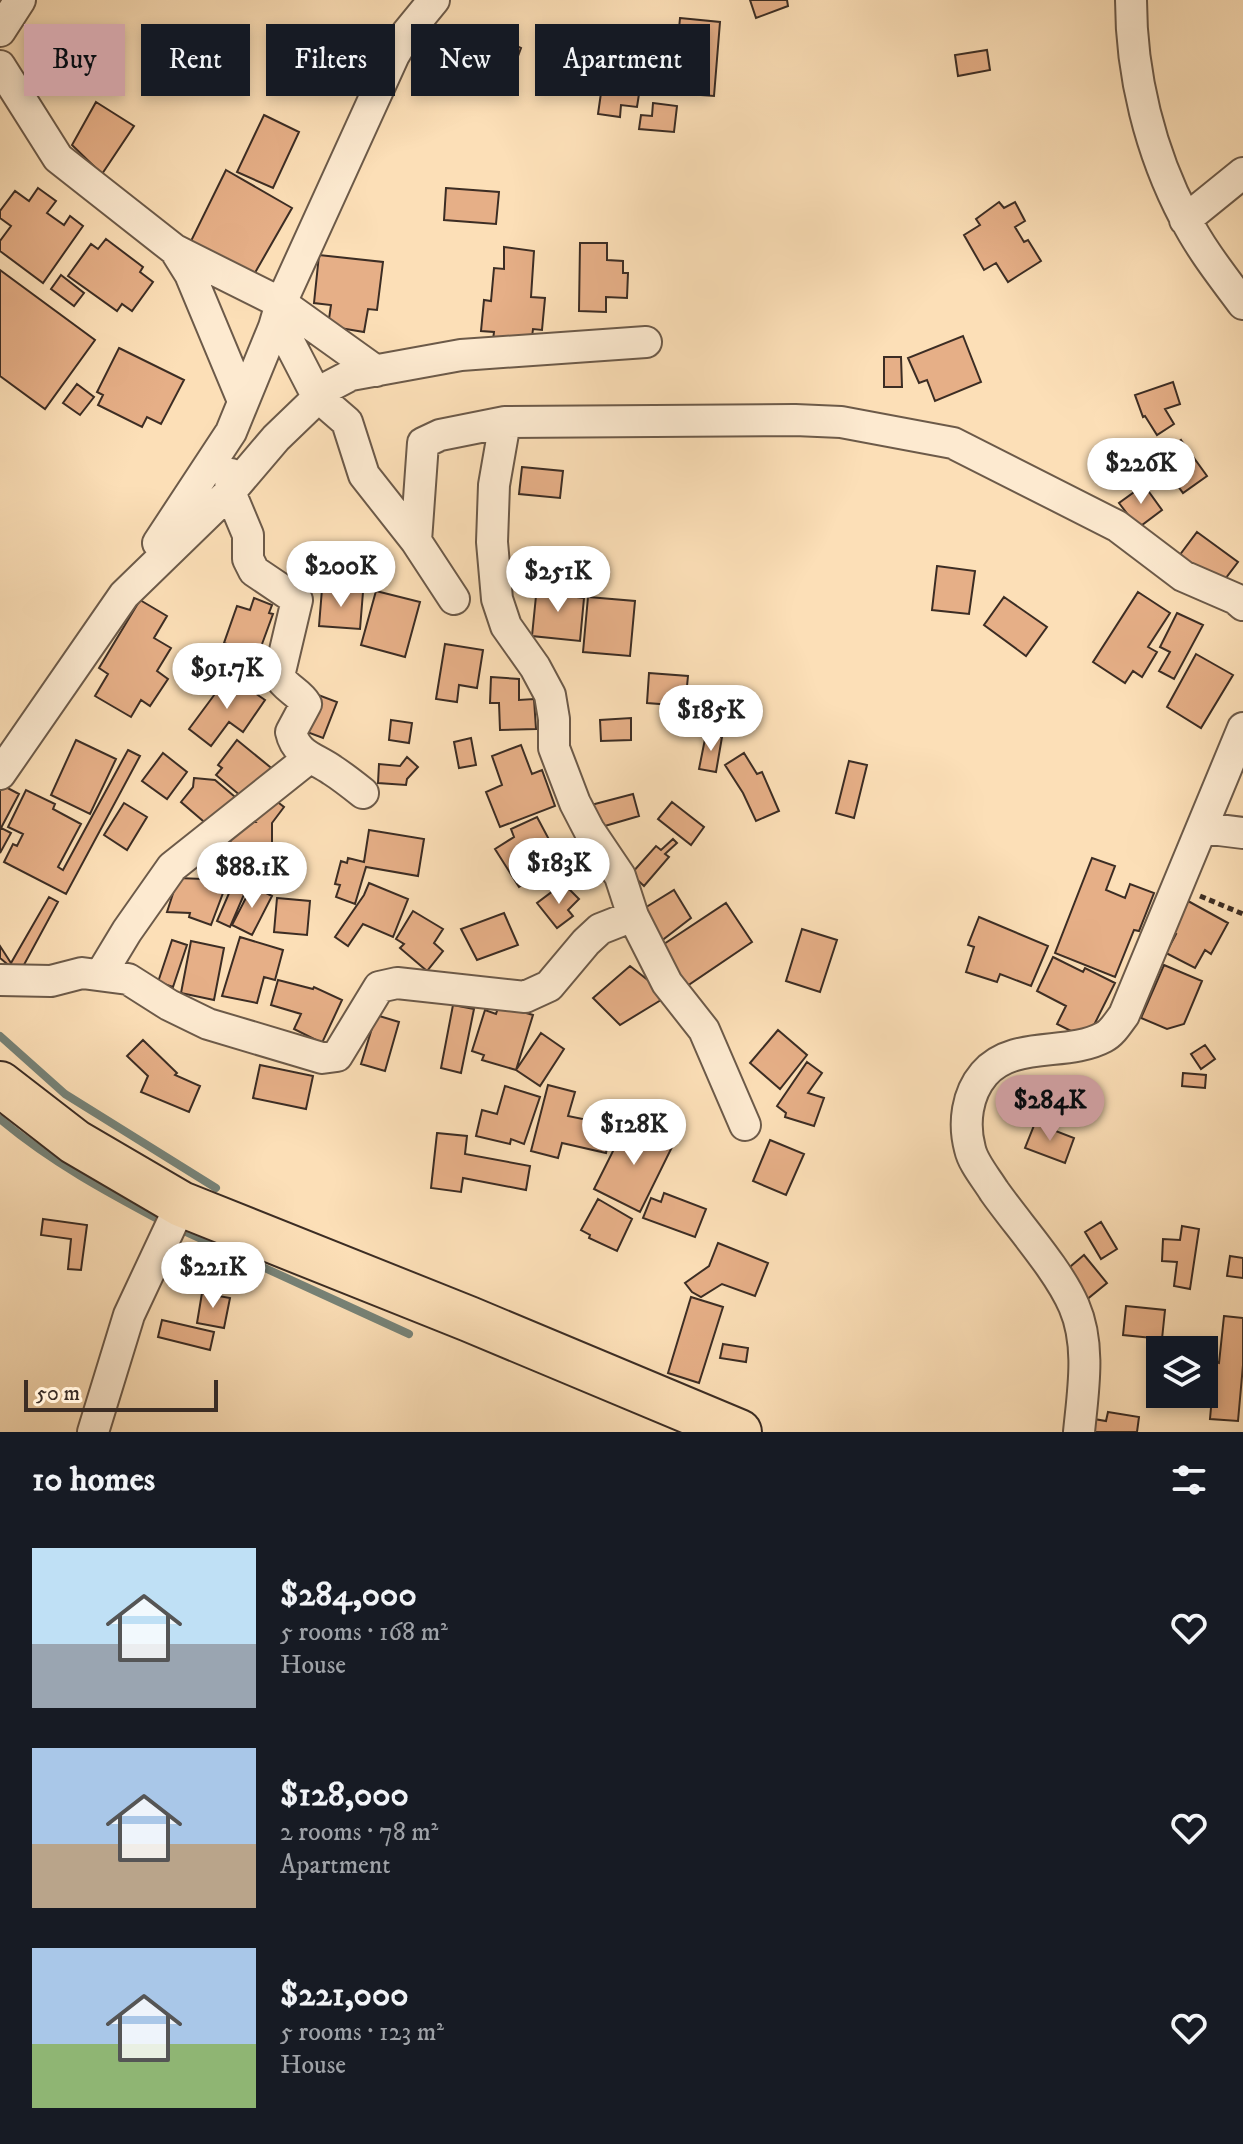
<!DOCTYPE html>
<meta charset="utf-8">
<style>
:root{--surface:#171b24;--page:#20242c;--text:#f1f3f6;--muted:#9ea1a6;--accent:#c59692}
body{margin:0;font-family:"IM FELL DW Pica",serif;background:var(--page);color:var(--text);height:100vh;display:flex;flex-direction:column;font-size:30px;white-space:nowrap}
*{box-sizing:border-box;margin:0}
p{font-size:26px;color:var(--muted)}
.icon{flex:none;width:44px;height:44px;fill:none;stroke:currentColor;stroke-width:2;stroke-linecap:round;stroke-linejoin:round}
.map{position:relative;height:1432px;overflow:hidden}
.drawer{display:flex;flex-direction:column;background:var(--surface);flex:1}
.drawer>*{flex:none}
.banner{position:absolute;left:24px;top:24px;width:800px;height:72px;display:flex;gap:16px}
.tools{position:absolute;left:1146px;top:1336px;display:grid;gap:16px}
.tools a{display:grid;place-items:center;width:72px;height:72px;border-radius:0px;background:var(--surface);box-shadow:0 4px 12px #0003;font-size:40px}
.scale{position:absolute;left:24px;bottom:20px;width:194px;box-sizing:border-box;padding-left:8px;border:4px solid #3c2d24;border-top:0;font-size:22px;line-height:28px;white-space:nowrap;color:#3c2d24;-webkit-text-stroke:6px #fdead0;paint-order:stroke}
.price{position:absolute;translate:-50% -68px;padding:0 18px;border-radius:28px;background:#fff;color:#222;font-size:26px;line-height:52px;filter:drop-shadow(0 2px 4px #0008)}
.price::after{content:'';position:absolute;left:50%;top:48px;width:24px;height:18px;margin-left:-12px;background:inherit;clip-path:polygon(0 0,100% 0,50% 100%)}
.price.current{background:var(--accent);color:#111}
ul{padding:0;list-style:none}
li{display:flex;align-items:center;gap:24px;height:200px;padding:0 32px}
li span{display:grid;place-items:center;flex:none;width:224px;height:160px;border-radius:0px;color:#555}
li>.icon{margin-inline-start:auto}
span .icon{width:96px;height:96px;fill:#fffc;stroke-width:1}
li b{font-size:34px}
h2{display:flex;justify-content:space-between;align-items:center;height:96px;padding:0 32px;font-size:34px}
.chip{padding:0 28px;border-radius:0px;background:var(--surface);box-shadow:0 4px 12px #0003;font-size:28px;line-height:72px}
.chip.current{background:var(--accent);color:#111}
.map>svg:first-child{display:block}
.lines{fill:none;stroke-linecap:round;stroke-linejoin:round}
.stream{stroke:#778378;stroke-width:8}
.building{fill:#e6af87;stroke:#3c2d24;stroke-width:2}
.minor-casing{stroke:#6c5a49;stroke-width:34}
.primary-casing{stroke:#3c2d24;stroke-width:48}
.path{stroke:#3c2d24;stroke-width:5;stroke-dasharray:6 4;stroke-linecap:butt}
.minor{stroke:#fdead0;stroke-width:30}
.primary{stroke:#fcdfb7;stroke-width:44}
</style>
<div class="map">
<svg width="1243" height="1432" viewBox="0 0 1243 1432">
<rect width="100%" height="100%" fill="#fcdfb7"/>
<filter id="stains"><feTurbulence type="fractalNoise" baseFrequency=".0025" numOctaves="4"/><feColorMatrix values="0 0 0 0 .2 0 0 0 0 .09 0 0 0 0 .02 0 0 0 .5 -.17"/></filter>
<radialGradient id="worn" r=".72"><stop offset=".6" stop-color="#630" stop-opacity="0"/><stop offset="1" stop-color="#630" stop-opacity=".3"/></radialGradient>
<g class="lines">
<path class="stream" d="M0,1036L65,1094L216,1188
M0,1119C51,1162 107,1192 165,1223
M184,1231L409,1334"/>
</g>
<path class="building" d="M750,0H787L788,6L756,18Z
M680,18L720,22L714,96L673,93Z
M491,33L521,48L511,75L481,77L474,63Z
M987,50L990,70L958,76L955,55Z
M618,64L643,68L637,107L621,105L620,117L598,114L603,79L615,81Z
M96,102L134,126L102,174L72,145Z
M653,103L677,106L674,132L639,129L641,115L652,116Z
M264,115L299,132L273,188L237,172Z
M226,170L292,208L252,278L190,243Z
M38,188L56,201L47,213L64,225L70,216L83,226L43,283L0,251V241L11,226L0,218V211L15,191L29,201Z
M446,188L499,192L496,224L444,220Z
M999,202L1004,208L1015,202L1025,221L1015,227L1024,242L1028,240L1041,261L1008,282L996,263L984,270L964,235L980,225L976,219Z
M106,239L143,267L140,272L153,282L132,311L122,304L117,311L68,276L91,244L98,249Z
M580,243H607V260L623,261V273H628L627,298L606,297V312L579,311Z
M504,247L534,251L531,297L545,298L542,330L533,329L532,337L493,340L494,332L481,331L484,300L491,301L494,268L504,269Z
M319,255L383,262L377,310L368,309L364,332L328,326L331,305L314,303Z
M0,270L95,340L45,409L0,376Z
M61,275L84,293L74,306L51,289Z
M963,336L981,382L935,401L927,380L919,383L908,358Z
M119,348L184,380L161,424L147,417L142,427L98,405L103,395L97,392Z
M884,357H901L902,387H884Z
M1173,382L1180,404L1165,409L1174,424L1157,435L1145,416L1143,417L1135,395Z
M77,384L94,397L80,415L63,403Z
M1181,440L1207,476L1183,493L1157,457Z
M522,467L563,471L560,498L519,494Z
M1144,485L1162,510L1138,528L1119,503Z
M1197,532L1238,562L1219,587L1179,556Z
M937,566L975,571L969,614L932,610Z
M537,586L569,589L568,596L584,598L580,641L532,636Z
M322,589L363,592L360,629L319,626Z
M376,591L420,602L405,657L361,645Z
M1138,592L1170,613L1148,647L1157,652L1142,677L1133,671L1125,683L1093,662Z
M588,597L635,601L630,656L583,652Z
M1004,597L1047,627L1026,656L984,625Z
M254,598L272,605L269,613L273,614L258,655L224,643L237,606L250,610Z
M140,600L167,616L154,638L171,648L157,671L168,679L150,706L141,700L131,717L95,696L108,674L99,668Z
M1177,613L1203,625L1174,679L1159,671L1170,652L1160,647Z
M445,644L483,650L477,688L459,685L457,702L436,699Z
M1196,654L1233,675L1201,728L1167,707Z
M649,673L688,676L685,706L647,703Z
M229,675L265,700L243,732L229,722L211,746L189,729Z
M491,677L519,679V700L534,699L536,729L500,730L499,703H490Z
M313,693L337,702L323,738L299,729Z
M631,718V740L601,741L600,720Z
M391,720L412,723L409,743L389,740Z
M706,734L722,737L716,772L699,769Z
M471,738L476,765L459,768L454,742Z
M76,740L116,759L90,814L51,795Z
M237,740L275,771L242,797L216,775L222,768L218,765Z
M521,745L532,774L542,770L555,806L500,827L486,792L502,785L492,756Z
M128,750L140,756L66,894L4,862L13,844L17,846L23,834L8,827L26,790L55,804L53,809L81,824L58,867L63,870Z
M163,753L187,772L167,799L142,781Z
M744,753L757,774L762,772L779,811L756,821L743,793L725,765Z
M407,757L418,767L407,779L406,785L378,783L379,764L400,766Z
M849,761L867,765L854,818L836,813Z
M194,778L215,780L241,802L210,827L181,802L193,787Z
M0,784L19,794L1,828L11,833L0,853Z
M266,793L284,807L272,823V856L230,855L231,822H255L248,816Z
M633,794L639,816L598,828L591,805Z
M672,802L704,827L691,845L658,819Z
M124,803L147,817L127,850L104,835Z
M537,817L553,847L541,854L550,868L519,887L495,849L514,837L511,829Z
M369,830L424,839L418,876L366,867L355,904L336,897L340,885L335,884L341,861L347,863L348,858L364,862Z
M673,839L677,843L665,854L669,857L644,886L631,874L656,846L661,850Z
M1092,858L1115,866L1106,890L1125,898L1130,884L1154,893L1139,931L1134,930L1115,977L1055,953Z
M207,868L229,877L211,925L189,917L190,913L167,912L178,878L203,879Z
M239,870L252,876L230,927L217,921Z
M369,883L408,899L393,937L363,924L348,946L335,937L364,895Z
M252,886L272,896L252,935L232,925Z
M566,886L579,899L568,910L573,916L557,928L537,903L553,891L557,896Z
M674,890L691,918L656,945L635,914Z
M49,897L58,902L19,974L0,958V946L11,963Z
M277,898L310,901L307,935L274,932Z
M1188,901L1228,923L1211,954L1205,950L1195,968L1166,953L1176,934L1171,932Z
M726,903L752,942L687,986L661,946Z
M413,911L443,929L434,943L443,951L427,971L400,948L404,944L396,939Z
M504,913L518,945L477,960L461,929Z
M979,917L1048,946L1031,986L1000,974L997,982L966,972L974,947L968,945Z
M802,929L837,940L820,992L786,981Z
M240,937L283,950L275,980L264,977L257,1003L222,996Z
M172,940L187,945L173,987L158,982Z
M191,941L224,948L214,1000L181,993Z
M1053,957L1083,972L1085,968L1115,983L1087,1039L1057,1024L1066,1006L1037,991Z
M1164,965L1202,981L1184,1024L1167,1029L1141,1018Z
M630,966L649,981L661,1000L620,1025L593,998Z
M278,980L313,989L314,987L342,1000L322,1043L294,1029L301,1014L271,1005Z
M453,1005L474,1009L461,1073L441,1068Z
M499,1005L533,1015L516,1070L482,1060L484,1055L472,1051L485,1010L496,1014Z
M376,1015L399,1022L385,1071L361,1064Z
M778,1030L807,1055L780,1089L750,1063Z
M541,1033L564,1049L540,1086L516,1070Z
M143,1040L177,1073L175,1075L200,1086L189,1112L141,1092L148,1076L127,1056Z
M1205,1045L1215,1059L1201,1069L1191,1054Z
M807,1062L822,1073L808,1093L824,1098L814,1126L785,1117L786,1113L777,1106Z
M260,1065L313,1076L306,1109L253,1098Z
M1183,1073L1206,1075L1205,1088L1182,1086Z
M548,1085L575,1092L568,1116L612,1125L606,1153L562,1143L558,1158L531,1151Z
M505,1086L540,1097L524,1144L511,1139L510,1144L476,1136L482,1110L497,1114Z
M627,1123L673,1145L640,1212L594,1189Z
M1035,1123L1074,1138L1065,1163L1025,1148Z
M437,1133L467,1136L465,1154L530,1166L526,1190L463,1178L461,1192L431,1188Z
M770,1140L804,1154L786,1195L753,1181Z
M664,1193L706,1209L695,1237L643,1218L651,1198L661,1202Z
M598,1199L632,1219L617,1251L589,1238L590,1235L581,1230Z
M43,1219L87,1225L81,1270L68,1269L71,1239L41,1235Z
M1101,1222L1117,1249L1101,1259L1085,1232Z
M1182,1226L1199,1229L1190,1289L1174,1286L1177,1262L1162,1261L1163,1239L1180,1240Z
M718,1243L768,1263L755,1296L722,1284L701,1297L692,1292L685,1283L709,1266Z
M1084,1255L1107,1283L1080,1305L1058,1277Z
M1230,1256L1243,1258V1278L1227,1276Z
M202,1293L230,1298L224,1328L197,1323Z
M691,1297L723,1307L699,1383L668,1373Z
M1126,1306L1165,1310L1162,1339L1123,1335Z
M1224,1316L1243,1318V1365L1238,1421L1210,1419L1215,1362L1219,1363Z
M162,1320L214,1332L210,1350L158,1337Z
M723,1344L748,1348L746,1362L720,1358Z
M1108,1412L1139,1417L1137,1432H1086L1088,1418L1106,1421Z"/>
<g class="lines">
<defs>
<path id="minor" d="M1131,0C1131,74 1150,152 1185,218C1200,248 1223,277 1243,304
M0,31L20,0
M0,66L58,158L175,250L281,303L376,371
M1185,220L1243,173
M175,250L190,274L243,401
M274,327L287,338L317,396L347,422L364,475L416,541L454,599
M505,422L494,485L492,542L497,599L506,626L535,667L550,695L554,719V748L575,803L589,830L620,876L633,916L667,983L704,1030L745,1125
M231,474L230,492L248,535V559L254,571L297,600L279,676C285,688 299,692 306,704L291,732C296,755 315,758 332,770C343,777 353,785 363,793
M416,541L423,443L440,435L505,422L795,420L841,422L953,443L1117,526L1183,576L1236,599L1243,605
M158,543L231,432L274,327L281,303L394,55L407,33L434,0
M0,774L124,595L230,492L276,438L330,386L351,375L461,355L646,342
M1203,828L1243,833
M101,974L127,931L172,867L309,758
M0,980L51,981L82,973L128,979L169,1005L208,1024L322,1058L337,1056L379,987L397,983L525,997L549,986L586,942L600,929L633,916
M93,1432L129,1315L181,1204
M1079,1432C1083,1391 1091,1345 1074,1306C1058,1269 1018,1225 994,1191C986,1178 973,1163 970,1149C963,1123 967,1094 984,1074C1013,1040 1067,1057 1104,1037C1112,1033 1118,1023 1124,1015L1243,728"/>
<path id="primary" d="M0,1084L75,1142L181,1204L469,1319L739,1432"/>
</defs>
<use href="#minor" class="minor-casing"/>
<use href="#primary" class="primary-casing"/>
<path class="path" d="M1200,896L1243,914"/>
<use href="#minor" class="minor"/>
<use href="#primary" class="primary"/>
</g>
<rect width="100%" height="100%" filter="url(#stains)"/>
<rect width="100%" height="100%" fill="url(#worn)"/>
</svg>
<div class="tools">
<a><svg class="icon" aria-label="layers" viewBox="0 0 24 24"><path d="M12 4l9 5-9 5-9-5zM3 14l9 5 9-5"/></svg></a>
</div>
<div class="scale">50 m</div>
<b class="price" style="left:1141px;top:506px">$226K</b>
<b class="price" style="left:341px;top:609px">$200K</b>
<b class="price" style="left:558px;top:614px">$251K</b>
<b class="price" style="left:227px;top:711px">$91.7K</b>
<b class="price" style="left:711px;top:753px">$185K</b>
<b class="price" style="left:559px;top:906px">$183K</b>
<b class="price" style="left:252px;top:910px">$88.1K</b>
<b class="price current" style="left:1050px;top:1143px">$284K</b>
<b class="price" style="left:634px;top:1167px">$128K</b>
<b class="price" style="left:213px;top:1310px">$221K</b>
<div class="banner">
<a class="chip current">Buy</a>
<a class="chip">Rent</a>
<a class="chip">Filters</a>
<a class="chip">New</a>
<a class="chip">Apartment</a>
</div>
</div>
<section class="drawer">
<h2>10 homes<svg class="icon" aria-label="filters" viewBox="0 0 24 24"><path d="M4 7h16M4 17h16"/><circle cx="9" cy="7" r="2"/><circle cx="15" cy="17" r="2"/></svg></h2>
<ul>
<li><span style="background:linear-gradient(#bfe0f5 60%,#9aa5b1 0)"><svg class="icon" aria-label="home" viewBox="0 0 24 24"><path d="M3 11l9-7 9 7M6 9v11h12V9"/></svg></span><div><b>$284,000</b><p>5 rooms · 168 m²</p><p>House</p></div><svg class="icon" aria-label="heart" viewBox="0 0 24 24"><path d="M12 20l-8-8c-3-5 5-10 8-4 3-6 11-1 8 4z"/></svg></li>
<li><span style="background:linear-gradient(#a9c7e8 60%,#b9a48a 0)"><svg class="icon" aria-label="home" viewBox="0 0 24 24"><path d="M3 11l9-7 9 7M6 9v11h12V9"/></svg></span><div><b>$128,000</b><p>2 rooms · 78 m²</p><p>Apartment</p></div><svg class="icon" aria-label="heart" viewBox="0 0 24 24"><path d="M12 20l-8-8c-3-5 5-10 8-4 3-6 11-1 8 4z"/></svg></li>
<li><span style="background:linear-gradient(#a9c7e8 60%,#8fb573 0)"><svg class="icon" aria-label="home" viewBox="0 0 24 24"><path d="M3 11l9-7 9 7M6 9v11h12V9"/></svg></span><div><b>$221,000</b><p>5 rooms · 123 m²</p><p>House</p></div><svg class="icon" aria-label="heart" viewBox="0 0 24 24"><path d="M12 20l-8-8c-3-5 5-10 8-4 3-6 11-1 8 4z"/></svg></li>
</ul>
</section>
